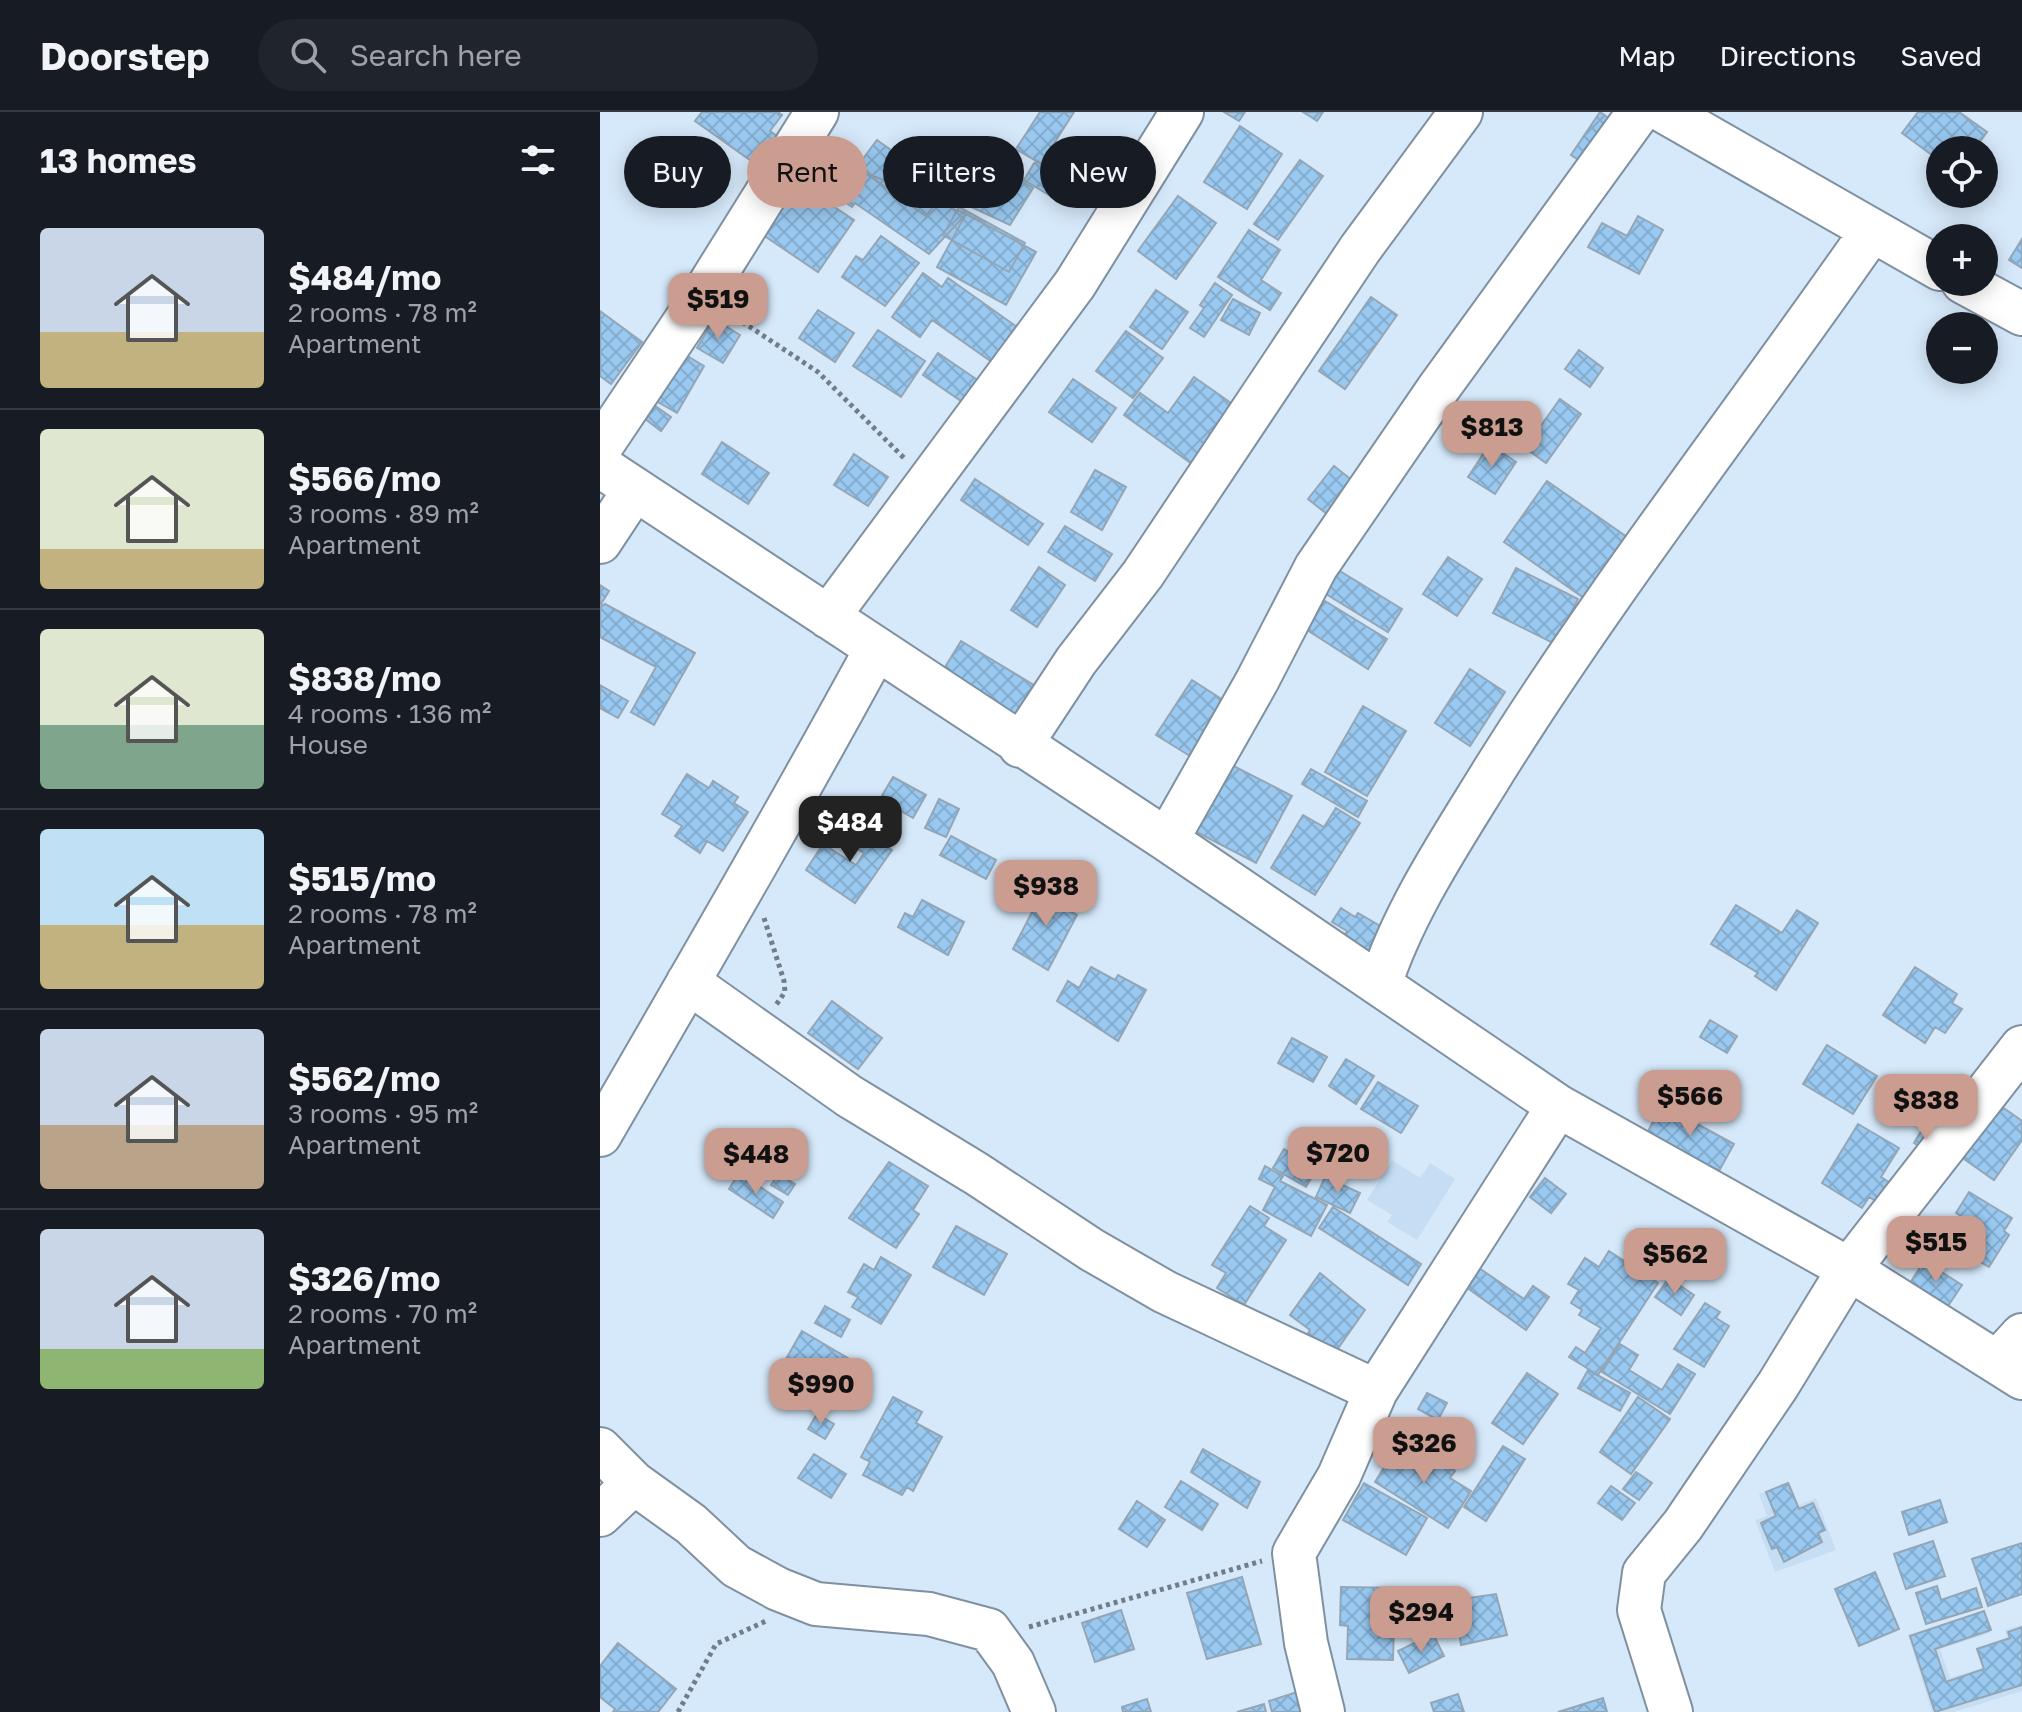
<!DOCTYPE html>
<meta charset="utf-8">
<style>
:root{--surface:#171b24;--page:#20242c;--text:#f1f3f6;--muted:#9ea1a6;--line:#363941;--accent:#ca9d90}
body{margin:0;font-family:"Golos Text",sans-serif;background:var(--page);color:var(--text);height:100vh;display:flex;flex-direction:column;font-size:30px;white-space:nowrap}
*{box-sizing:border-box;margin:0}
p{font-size:26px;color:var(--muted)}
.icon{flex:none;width:44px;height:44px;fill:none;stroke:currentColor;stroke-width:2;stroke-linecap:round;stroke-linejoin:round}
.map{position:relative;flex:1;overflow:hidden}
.side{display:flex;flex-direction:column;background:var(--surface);width:600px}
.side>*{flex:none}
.guide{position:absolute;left:24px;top:24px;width:760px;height:72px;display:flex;gap:16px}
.controls{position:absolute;left:1326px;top:24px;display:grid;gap:16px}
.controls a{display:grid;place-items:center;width:72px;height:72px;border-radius:50%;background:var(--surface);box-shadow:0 4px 20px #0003;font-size:40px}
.price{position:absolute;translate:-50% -68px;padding:0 18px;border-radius:16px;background:var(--accent);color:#111;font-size:26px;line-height:52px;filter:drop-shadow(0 2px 4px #0008)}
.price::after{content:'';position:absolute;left:50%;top:48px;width:24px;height:18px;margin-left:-12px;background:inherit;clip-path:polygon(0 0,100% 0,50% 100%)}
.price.current{background:#222;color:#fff}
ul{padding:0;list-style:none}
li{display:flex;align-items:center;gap:24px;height:200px;padding:0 40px}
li+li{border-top:2px solid var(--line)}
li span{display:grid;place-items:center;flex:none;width:224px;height:160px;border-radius:8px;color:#555}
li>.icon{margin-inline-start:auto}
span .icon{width:96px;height:96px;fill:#fffc;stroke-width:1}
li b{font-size:34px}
h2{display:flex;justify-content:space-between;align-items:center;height:96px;padding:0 40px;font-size:34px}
.chip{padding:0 28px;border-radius:36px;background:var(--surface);box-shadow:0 4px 20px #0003;font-size:28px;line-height:72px}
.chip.current{background:var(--accent);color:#111}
header{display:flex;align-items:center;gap:48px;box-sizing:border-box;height:112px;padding:0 40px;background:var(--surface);border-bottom:2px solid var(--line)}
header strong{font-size:38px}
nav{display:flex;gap:44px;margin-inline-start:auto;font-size:28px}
.search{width:560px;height:72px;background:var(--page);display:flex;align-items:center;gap:20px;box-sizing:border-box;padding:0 28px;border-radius:44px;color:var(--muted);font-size:30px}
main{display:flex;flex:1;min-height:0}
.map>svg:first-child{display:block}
.built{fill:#c5def4}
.building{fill:url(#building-cross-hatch);stroke:#94a6b6;stroke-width:2}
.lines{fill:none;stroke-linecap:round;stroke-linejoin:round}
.minor-casing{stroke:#7f91a1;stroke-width:46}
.path{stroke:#717e89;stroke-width:5;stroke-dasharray:4 4;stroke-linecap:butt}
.minor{stroke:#fff;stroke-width:42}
</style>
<header>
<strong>Doorstep</strong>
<div class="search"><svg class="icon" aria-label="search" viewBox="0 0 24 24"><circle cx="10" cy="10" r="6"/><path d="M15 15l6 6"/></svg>Search here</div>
<nav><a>Map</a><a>Directions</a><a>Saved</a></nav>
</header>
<main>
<section class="side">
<h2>13 homes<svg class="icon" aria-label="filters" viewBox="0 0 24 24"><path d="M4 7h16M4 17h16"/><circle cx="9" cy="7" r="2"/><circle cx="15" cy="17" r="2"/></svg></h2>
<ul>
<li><span style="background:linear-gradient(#c9d6e8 65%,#c2b280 0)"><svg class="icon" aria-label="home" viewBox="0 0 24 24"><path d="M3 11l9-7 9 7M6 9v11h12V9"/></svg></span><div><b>$484/mo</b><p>2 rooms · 78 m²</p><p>Apartment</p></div></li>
<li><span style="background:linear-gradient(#dfe7d0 75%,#c2b280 0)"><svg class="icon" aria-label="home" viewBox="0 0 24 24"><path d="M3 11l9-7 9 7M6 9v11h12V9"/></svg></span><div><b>$566/mo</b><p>3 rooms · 89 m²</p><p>Apartment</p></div></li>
<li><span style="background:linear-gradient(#dfe7d0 60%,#7fa58c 0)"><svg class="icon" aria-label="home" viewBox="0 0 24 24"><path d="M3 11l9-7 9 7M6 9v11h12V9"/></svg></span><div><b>$838/mo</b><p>4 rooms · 136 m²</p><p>House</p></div></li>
<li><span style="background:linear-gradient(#bfe0f5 60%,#c2b280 0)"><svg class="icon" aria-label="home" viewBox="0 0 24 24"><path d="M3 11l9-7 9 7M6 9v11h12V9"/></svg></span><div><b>$515/mo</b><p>2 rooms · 78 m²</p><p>Apartment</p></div></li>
<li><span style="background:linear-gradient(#c9d6e8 60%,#b9a48a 0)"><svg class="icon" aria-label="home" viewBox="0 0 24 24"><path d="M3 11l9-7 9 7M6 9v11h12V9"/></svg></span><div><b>$562/mo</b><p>3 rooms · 95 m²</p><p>Apartment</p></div></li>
<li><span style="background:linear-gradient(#c9d6e8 75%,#8fb573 0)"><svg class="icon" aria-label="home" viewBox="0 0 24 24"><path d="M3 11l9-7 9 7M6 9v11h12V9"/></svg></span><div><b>$326/mo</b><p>2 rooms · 70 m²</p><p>Apartment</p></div></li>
</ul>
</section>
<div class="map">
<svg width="1422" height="1600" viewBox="0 0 1422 1600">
<defs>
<pattern id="building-cross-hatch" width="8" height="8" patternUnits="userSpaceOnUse" patternTransform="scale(2)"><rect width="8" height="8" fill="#99c9f1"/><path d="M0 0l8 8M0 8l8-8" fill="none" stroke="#83acce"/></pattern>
</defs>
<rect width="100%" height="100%" fill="#d6e9fa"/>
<path class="built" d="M792,1048L820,1066L830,1051L855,1067L817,1128L787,1110L792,1103L767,1088Z
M1190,1371L1199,1393L1216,1386L1236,1438L1175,1460L1155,1408L1167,1404L1159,1382Z
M1383,1499L1390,1521L1340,1537L1350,1566L1382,1556L1376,1536L1407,1526L1405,1518L1422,1513V1579L1354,1600H1332L1308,1523Z"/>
<path class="building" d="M102,0H178L182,3L170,19L178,25L157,53L95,9Z
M440,0H474L441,52L416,37Z
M624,0H645L639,9Z
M703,0H723L717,9Z
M1000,0L1021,15L992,57L971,43Z
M1318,0H1359L1387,20L1374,38H1340V49L1302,21Z
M640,14L682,42L647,97L604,70Z
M277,28L346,77L326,104L257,55Z
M71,31L93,50L64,84L42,66Z
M222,43L366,102L329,142L255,91L252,95L207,65Z
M381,43L433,76L410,113L352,86Z
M436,48L464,66L452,85L424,68Z
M700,48L723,64L678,128L654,112Z
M188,75L212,91L218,84L254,108L218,160L157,119Z
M578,84L616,111L576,167L538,139Z
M359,95L425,131L409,160L343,123Z
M366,102L436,140L406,193L337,155Z
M1038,104L1063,118L1039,162L988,135L1002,111L1027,124Z
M649,118L680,138L661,168L681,181L670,198L618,165Z
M281,124L319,151L285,194L242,165L256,144L263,148Z
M1422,127V156L1409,148Z
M323,161L342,175L348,166L417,215L392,250L332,208L320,225L292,205Z
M615,171L632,183L604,225L590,216L604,196L600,193Z
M556,178L588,200L562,237L530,215Z
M771,185L797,203L745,277L719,259Z
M633,187L660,201L649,223L621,208Z
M218,198L254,221L235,250L199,226Z
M0,199L42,230L11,272L0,264Z
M114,207L140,223L123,251L97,236Z
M278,218L325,249L301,285L253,254Z
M526,219L563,246L533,286L496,259Z
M979,238L1003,256L990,275L965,257Z
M338,241L379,269L364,291L323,263Z
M84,242L104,254L77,301L56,289Z
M594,265L634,293L603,360L524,303L540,281L568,301Z
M473,267L516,296L492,330L449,300Z
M960,287L981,302L946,351L925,336Z
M54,293L71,305L61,319L44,306Z
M122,330L169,361L148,392L102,362Z
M890,332L916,350L895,382L868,365Z
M254,342L288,365L268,394L234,373Z
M734,354L763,377L737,410L708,387Z
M495,358L526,375L502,418L471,400Z
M375,367L443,412L428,433L361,388Z
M947,369L1037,432L994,493L904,430Z
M465,414L512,442L495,469L448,440Z
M848,445L882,467L857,504L823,482Z
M439,455L465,473L437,515L411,498Z
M735,456L802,497L788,520L721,479Z
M916,456L978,487L955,532L893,501Z
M0,473L9,479L1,492H0Z
M725,489L787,527L768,557L707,518Z
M5,492L95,541L54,613L31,600L56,555L0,525V495Z
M361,529L437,575L414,611L339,565Z
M870,557L905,580L870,634L835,611Z
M592,568L634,595L598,649L556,623Z
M0,573L28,589L18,606L0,596Z
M763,594L806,619L767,684L725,660Z
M622,648L692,684L656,751L587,715Z
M711,657L767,689L758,705L702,672Z
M87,662L109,676L113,669L138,685L134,691L148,700L123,739L107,729L100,741L75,724L82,714L62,702Z
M293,665L326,683L313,706L280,687Z
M339,687L359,697L346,725L325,716Z
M736,696L760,711L715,783L671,756L703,703L724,715Z
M254,712L292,738L255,791L206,758L223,732L256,753L264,741L243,728Z
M351,724L396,748L386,767L340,743Z
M449,767L465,775L456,792L477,803L448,858L413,837Z
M322,788L364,810L348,843L298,815L305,801L313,805Z
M1136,793L1182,821L1197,798L1218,811L1176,878L1155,864L1158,861L1111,832Z
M741,796L755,805L758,801L789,819L775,844L743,825L747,819L732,810Z
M491,855L515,868L518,863L546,878L518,929L457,889L468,869L479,876Z
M1315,855L1357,882L1352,891L1362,897L1345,921L1335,915L1325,931L1283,903Z
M232,889L282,926L258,957L208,921Z
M1110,908L1137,924L1127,941L1100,925Z
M692,926L727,945L713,970L678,951Z
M1227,933L1277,964L1253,1002L1203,972Z
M746,947L774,964L756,992L729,974Z
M778,970L818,994L801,1021L761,997Z
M1391,987L1422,1009V1028L1394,1068L1354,1040Z
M1062,993L1134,1032L1119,1059L1047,1021Z
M1258,1012L1299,1036L1281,1065L1301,1078L1289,1097L1269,1085L1262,1096L1222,1071Z
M1322,1018L1338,1029L1330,1041L1314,1031Z
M684,1037L717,1056L706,1075L673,1056Z
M289,1050L328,1074L313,1098L319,1102L296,1136L249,1106Z
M665,1054L683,1064L680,1069L727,1093L711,1124L663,1098L675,1075L659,1067Z
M139,1061L183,1090L173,1106L129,1077Z
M178,1062L195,1072L188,1083L171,1073Z
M725,1065L760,1081L750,1101L716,1085Z
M945,1066L966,1082L951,1101L930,1085Z
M1369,1080L1412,1106L1404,1119L1409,1123L1389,1155L1366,1142L1382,1117L1356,1101Z
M650,1094L669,1106L664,1114L686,1128L644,1193L617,1176L626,1161L612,1153Z
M733,1095L821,1152L808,1173L719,1116Z
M356,1114L407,1142L384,1183L333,1155Z
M1009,1139L1058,1171L998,1263L969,1245L976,1235L985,1241L1001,1216L979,1203L982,1198L971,1191L979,1178L968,1172L985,1146L999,1155Z
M281,1145L311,1163L281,1212L252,1195L258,1185L248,1180L264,1152L274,1158Z
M1324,1149L1362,1173L1348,1194L1310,1171Z
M879,1156L924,1187L933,1174L949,1185L926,1218L866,1175Z
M720,1161L765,1198L734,1242L707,1223L710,1218L690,1203Z
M1069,1166L1094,1183L1081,1203L1055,1185Z
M1105,1191L1120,1200L1116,1206L1129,1214L1104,1255L1074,1237Z
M225,1194L250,1208L241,1225L215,1211Z
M202,1219L253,1249L232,1284L217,1275L213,1282L188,1268L193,1260L182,1254Z
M1020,1232L1038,1243L1029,1258L1062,1278L1078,1252L1095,1262L1070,1302L1002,1260Z
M988,1258L1030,1281L1020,1299L978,1276Z
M927,1261L958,1282L923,1332L892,1311Z
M827,1281L847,1291L838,1308L818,1297Z
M293,1285L322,1300L316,1311L342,1325L313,1379L307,1375L302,1383L263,1363L270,1350L261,1345Z
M1038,1285L1070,1307L1031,1362L1000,1340Z
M217,1302L234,1312L225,1327L208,1317Z
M798,1333L826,1350L830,1343L855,1359L850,1366L871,1379L848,1416L775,1370Z
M903,1334L925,1347L886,1409L864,1395Z
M603,1337L660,1370L647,1396L591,1360Z
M214,1342L246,1362L231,1386L198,1366Z
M1036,1360L1052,1371L1039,1388L1023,1377Z
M581,1369L618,1392L602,1418L565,1395Z
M764,1371L827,1406L806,1443L743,1408Z
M1188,1371L1199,1397L1213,1391L1225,1418L1218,1421L1222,1430L1184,1450L1177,1435L1172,1437L1161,1411L1176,1404L1166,1380Z
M1011,1374L1035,1391L1022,1408L998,1391Z
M1340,1388L1347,1410L1309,1423L1302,1400Z
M537,1389L565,1408L547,1435L519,1417Z
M1333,1429L1345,1464L1306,1477L1294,1442Z
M1422,1431V1482L1388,1494L1372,1447Z
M1275,1460L1299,1517L1259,1534L1235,1477Z
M642,1465L661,1532L607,1547L587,1481Z
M1337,1474L1341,1488L1376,1476L1382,1495L1326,1512L1316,1481Z
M741,1475L801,1476V1514L794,1513L793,1548L747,1547L748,1514L740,1513Z
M896,1482L907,1523L861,1533L854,1488Z
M521,1498L534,1537L495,1550L482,1511Z
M1384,1499L1391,1518L1335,1537L1346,1570L1384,1557L1377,1537L1410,1526L1408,1520L1422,1515V1573L1335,1600L1310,1524Z
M833,1522L844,1544L809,1561L798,1539Z
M18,1531L76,1577L58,1600H13L15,1597L0,1585V1554Z
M697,1580L703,1600H672L669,1589Z
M858,1582L864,1600H834L831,1591Z
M1003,1586L1007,1600H958Z
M547,1587L551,1600H523L522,1595Z
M664,1592L666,1600H637Z"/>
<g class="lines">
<defs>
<path id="minor" d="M1065,0L1340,157
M1363,170L1422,202
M0,336L104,181L217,0
M0,354L567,728L958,994L1249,1157L1422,1266
M0,430L35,377
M228,505L475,172L582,0
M420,634L476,549L543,462L760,137L861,0
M567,728L657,569L716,455L838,277L1039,0
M88,870L249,984L377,1062L492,1138L565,1180L776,1279
M780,873C804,798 852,727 893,660C1009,474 1146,300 1271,120
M0,1023C93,862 187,701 276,537
M1398,1249L1422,1223
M0,1337L34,1371L91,1412L136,1454L178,1477L216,1492L329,1502L389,1518L413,1551L434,1600
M0,1403L34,1371
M723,1600L706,1531L694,1441L739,1364L776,1279L958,994
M1071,1600L1039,1498L1044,1461L1083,1413L1178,1273L1249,1157L1422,935"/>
</defs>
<use href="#minor" class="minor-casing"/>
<path class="path" d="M129,201L218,260L305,347
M164,806L184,869L185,880L176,893
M429,1515L662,1449
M78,1600L116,1532L166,1509"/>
<use href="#minor" class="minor"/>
</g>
</svg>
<div class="controls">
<a><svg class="icon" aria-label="locate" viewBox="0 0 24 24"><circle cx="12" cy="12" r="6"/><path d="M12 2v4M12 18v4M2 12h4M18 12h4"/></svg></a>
<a>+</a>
<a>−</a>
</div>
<b class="price" style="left:118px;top:229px">$519</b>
<b class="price" style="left:892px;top:357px">$813</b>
<b class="price current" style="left:250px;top:752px">$484</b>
<b class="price" style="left:446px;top:816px">$938</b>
<b class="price" style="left:1090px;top:1026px">$566</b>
<b class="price" style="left:1326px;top:1030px">$838</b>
<b class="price" style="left:738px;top:1083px">$720</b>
<b class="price" style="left:156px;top:1084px">$448</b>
<b class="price" style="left:1336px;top:1172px">$515</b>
<b class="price" style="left:1075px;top:1184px">$562</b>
<b class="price" style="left:221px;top:1314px">$990</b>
<b class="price" style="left:824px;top:1373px">$326</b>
<b class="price" style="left:821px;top:1542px">$294</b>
<div class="guide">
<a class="chip">Buy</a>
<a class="chip current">Rent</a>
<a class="chip">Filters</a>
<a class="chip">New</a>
</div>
</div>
</main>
